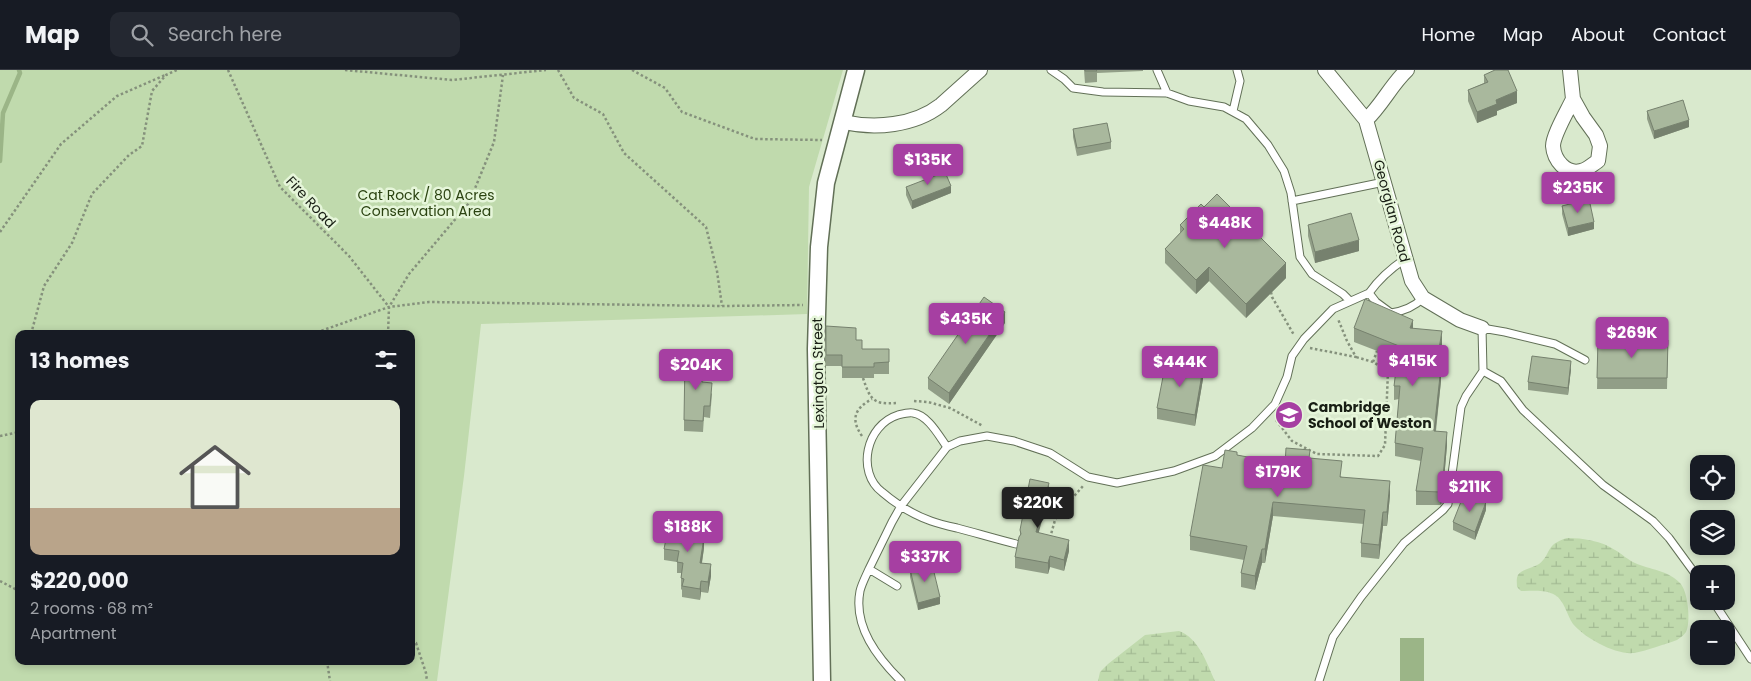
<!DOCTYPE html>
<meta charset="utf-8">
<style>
:root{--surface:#171b24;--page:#242831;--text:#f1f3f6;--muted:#9ea1a6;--line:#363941;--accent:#a63fa2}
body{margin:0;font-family:Poppins,sans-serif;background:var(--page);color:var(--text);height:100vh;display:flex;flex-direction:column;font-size:19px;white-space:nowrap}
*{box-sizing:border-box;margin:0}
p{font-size:16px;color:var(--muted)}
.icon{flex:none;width:28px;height:28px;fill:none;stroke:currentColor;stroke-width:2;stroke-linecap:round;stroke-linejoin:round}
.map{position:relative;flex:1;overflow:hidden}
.panel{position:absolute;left:15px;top:260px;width:400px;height:335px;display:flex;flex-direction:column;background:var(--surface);border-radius:10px;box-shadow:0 2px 8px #0003}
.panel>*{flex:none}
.tools{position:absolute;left:1690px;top:385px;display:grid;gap:10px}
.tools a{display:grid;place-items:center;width:45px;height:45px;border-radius:10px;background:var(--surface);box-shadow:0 2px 8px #0003;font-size:25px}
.price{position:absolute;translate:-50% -42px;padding:0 11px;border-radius:5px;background:var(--accent);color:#fff;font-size:16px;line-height:32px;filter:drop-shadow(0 1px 2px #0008)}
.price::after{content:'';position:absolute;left:50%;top:30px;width:15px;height:11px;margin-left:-8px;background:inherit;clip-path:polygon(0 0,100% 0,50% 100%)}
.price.selected{background:#222;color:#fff}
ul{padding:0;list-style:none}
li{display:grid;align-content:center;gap:10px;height:265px;padding:0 15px}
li+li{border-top:1px solid var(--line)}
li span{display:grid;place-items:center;height:155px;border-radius:10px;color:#555}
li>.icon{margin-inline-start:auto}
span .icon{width:90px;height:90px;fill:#fffc;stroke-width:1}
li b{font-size:21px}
h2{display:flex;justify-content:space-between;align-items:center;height:60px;padding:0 15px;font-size:21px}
header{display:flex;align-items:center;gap:30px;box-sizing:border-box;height:70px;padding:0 25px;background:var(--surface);border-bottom:1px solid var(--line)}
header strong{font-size:24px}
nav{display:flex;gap:28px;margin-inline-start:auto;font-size:18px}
.search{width:350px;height:45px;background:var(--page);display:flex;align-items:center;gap:12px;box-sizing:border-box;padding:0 18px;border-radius:10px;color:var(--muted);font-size:19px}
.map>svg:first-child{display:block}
.wetland{fill:url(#wetland-marsh)}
.green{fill:#c0daad;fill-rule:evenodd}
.water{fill:#9bb587}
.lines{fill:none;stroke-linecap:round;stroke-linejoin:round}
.stream{stroke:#9bb587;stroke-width:4.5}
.service-casing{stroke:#627057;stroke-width:9}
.minor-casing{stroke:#627057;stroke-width:16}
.tertiary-casing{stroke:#627057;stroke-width:19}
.path{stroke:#85917c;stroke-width:2.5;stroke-dasharray:2.5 2.5;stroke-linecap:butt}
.service{stroke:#fff;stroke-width:7}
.minor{stroke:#fff;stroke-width:14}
.tertiary{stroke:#fff;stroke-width:16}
.wall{fill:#919e87}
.shaded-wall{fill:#76816e}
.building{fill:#a9b89d;stroke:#76816e}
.labels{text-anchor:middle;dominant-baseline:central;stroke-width:5;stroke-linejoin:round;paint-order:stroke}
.park-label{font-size:14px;fill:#2b4311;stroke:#e6f6da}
.street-label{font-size:14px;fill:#181e14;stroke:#e6f6da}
.poi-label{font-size:14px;font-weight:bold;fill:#181e14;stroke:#e6f6da;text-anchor:start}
</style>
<header>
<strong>Map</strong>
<div class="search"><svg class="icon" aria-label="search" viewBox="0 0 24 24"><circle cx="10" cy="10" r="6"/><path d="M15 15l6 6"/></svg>Search here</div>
<nav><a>Home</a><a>Map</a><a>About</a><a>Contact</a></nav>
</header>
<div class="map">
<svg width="1751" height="611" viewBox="0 0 1751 611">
<defs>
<pattern id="wetland-marsh" width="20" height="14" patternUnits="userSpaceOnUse" patternTransform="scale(1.25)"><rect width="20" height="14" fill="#c0daad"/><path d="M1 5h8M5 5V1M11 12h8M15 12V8" fill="none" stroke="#a4bb94"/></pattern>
</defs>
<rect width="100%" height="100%" fill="#d9e9cd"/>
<path class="wetland" d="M1567,468C1583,468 1602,471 1615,480C1622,484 1628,490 1635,493C1650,500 1668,500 1680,513C1688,521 1691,552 1686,562C1684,565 1680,568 1677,570C1665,574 1646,581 1634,583C1615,585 1585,568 1573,554C1567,545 1564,530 1555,525C1545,519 1533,521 1521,521L1517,517C1517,513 1516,509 1518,505C1522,499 1533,498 1539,494C1552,484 1544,475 1567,468Z
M1179,561C1199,568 1207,594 1215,611H1098L1100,602L1108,594L1145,565Z"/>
<path class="green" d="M0,0H843L809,117L807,244L481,254L464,406L437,611H0ZM19,264H411V591H19Z"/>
<path class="water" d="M1400,568H1424V611H1400Z"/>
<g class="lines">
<path class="stream" d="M0,91L3,43L20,3L19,0"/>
<defs>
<path id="service" d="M1051,0L1064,9L1073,18L1103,22L1167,23L1189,31L1224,37L1246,49L1268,75L1284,101L1291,123L1300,187L1312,204L1343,224L1350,231
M1157,0L1167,23
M1233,41L1240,11L1237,0
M1292,131L1384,112
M1369,223C1379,209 1390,199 1405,189
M1483,301L1501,311L1523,340L1603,415L1653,451L1669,468L1699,509
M947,377C939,366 928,345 913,343C909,342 902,344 898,345C866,355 856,402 882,422C896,434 914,445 931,451C939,454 948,456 957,458C976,463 996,469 1016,474
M869,499L892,452L901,436L947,377L960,371L987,366L1014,371L1050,383L1088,407L1117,413L1174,401L1215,386L1252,358L1275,334L1287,307L1292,286L1304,269L1333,239L1369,223L1376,232L1391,243C1404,241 1414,237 1423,228
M897,516L869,499C866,506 862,513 860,521C853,557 878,588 901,611
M1713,531L1751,589
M1319,611L1333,567L1361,527L1404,473L1443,440L1448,434L1461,337L1466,326L1483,301L1482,258L1505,262L1555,274L1585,290"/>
<path id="minor" d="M1325,0L1366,50L1412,211L1423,228L1460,250L1482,258
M1570,0L1573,29L1583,47L1596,65L1600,76L1598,91C1593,94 1587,100 1581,101C1566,105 1554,90 1553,76C1553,65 1568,40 1573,29
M1366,50C1382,35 1391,15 1407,0
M843,52C875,59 914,56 941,35L980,0"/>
<path id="tertiary" d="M822,611L816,279L819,177L826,113L856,0"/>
</defs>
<use href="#service" class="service-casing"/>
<use href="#minor" class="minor-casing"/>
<use href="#tertiary" class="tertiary-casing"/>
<path class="path" d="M228,0L280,117L349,186L389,237
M345,0L452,10L546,0
M558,0L574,28L603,44L624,83L706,157L717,201L722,236
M632,0L665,18L682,42L755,69L822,70
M0,162L61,74L117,26L165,5
M1271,222L1272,227L1294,265
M31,264L44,216L72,173L92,124L129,85L142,76L152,21L166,5L177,0
M312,264L389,237L429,232L722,236L803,235
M388,264L389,237L409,204L469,133L494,72L503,5
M1310,278L1356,287L1347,271L1338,249
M1373,292L1377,281
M863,308C870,329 873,335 896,333
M914,331L928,332L950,338L983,356
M1276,350L1292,371L1317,384L1378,386L1385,375L1388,301L1373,292L1356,287
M0,366L19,362
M862,366C850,349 855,338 872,329
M1050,468L1055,450L1060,442L1083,416
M0,511L19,521
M411,572L416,573L426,603L427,611
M327,591L330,611"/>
<use href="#service" class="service"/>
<use href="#minor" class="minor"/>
<use href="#tertiary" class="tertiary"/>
</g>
<path class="wall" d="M1084,0H1143V1L1097,3V12L1085,13Z
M1484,5L1517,33L1497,41V45L1477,53L1468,31V20L1484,13Z
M1647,41L1689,57L1654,69L1647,49Z
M1073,59L1111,72V79L1077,86L1073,67Z
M906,117L951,123L912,139L906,125Z
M1562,136L1594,159L1568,166L1562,144Z
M1180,155L1286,208L1246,248L1209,211L1196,224L1165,193V179L1180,163Z
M1308,155L1359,181L1315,193L1308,166Z
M1005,253L949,334L928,319V308Z
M826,256L862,279H889V304H874V308H842V296H826Z
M1354,258L1413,259L1442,274L1438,297L1441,311L1436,361L1447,375L1442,433L1440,435H1416V421L1421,391L1395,386V373L1399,329L1394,330V316L1398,289L1354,272Z
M1598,270H1668L1667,319H1597Z
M1571,299L1568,325L1528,320V312Z
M703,300L702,312L712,324L710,348L704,347L703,362L684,361V350Z
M1203,309L1195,356L1157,349V338Z
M1237,385L1285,394L1310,388L1342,407L1390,425L1387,456H1383L1379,489L1361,487V473L1364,454L1273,446L1265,493H1262L1255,520L1241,517V503L1244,490L1190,480V466L1222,398Z
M1049,424L1038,463L1069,481L1064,501L1050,497L1048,504L1015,498V487L1020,465V460Z
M1486,440L1475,470L1453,460V452Z
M690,460L689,464L704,478L702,493L711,506L708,523L701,522L700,530L682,527V520L681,519V503H677V492L664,490V479L671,464Z
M910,499L940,534L918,540L910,507Z"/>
<path class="shaded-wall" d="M1517,21V33L1497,41V45L1477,53V42L1496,30Z
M1689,50V57L1654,69V61Z
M951,116V123L912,139V131Z
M1594,152V159L1568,166V158Z
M1359,170V181L1315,193V182Z
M1286,193V208L1246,248V234Z
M1209,197V211L1196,224V210Z
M1005,242V253L949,334V323Z
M1413,250V264L1410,258Z
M1442,261V274L1436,310V297Z
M1571,291V299L1568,325V318Z
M1441,297V311L1434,374V361Z
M1203,298V309L1195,356V345Z
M1447,362V375L1442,433L1440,435V422Z
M1390,411V425L1387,456V442Z
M1049,413V424L1036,473V462Z
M1273,432V446L1265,493V479Z
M1486,432V440L1475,470V462Z
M1383,442V456L1379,489V475Z
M690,449V460L687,474V463Z
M704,467V478L700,504V493Z
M1069,470V481L1064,501V490Z
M1262,479V493L1255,520V506Z
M1050,486V497L1048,504V493Z
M711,494V506L708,523V512Z
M701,511V522L700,530V519Z
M940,527V534L918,540V533Z"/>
<path class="building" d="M1085,0H1096L1097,1H1085Z
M1495,0H1508L1517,21L1496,30L1497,34L1477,42L1468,20L1488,12L1484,5Z
M1683,30L1689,50L1654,61L1647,41Z
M1107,53L1111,72L1077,78L1073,59Z
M945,102L951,116L912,131L906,117Z
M1217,124L1286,193L1246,234L1209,197L1196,210L1165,179L1184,159L1180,155L1201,134L1204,137Z
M1589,129L1594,152L1568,158L1562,136Z
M1351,143L1359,170L1315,182L1308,155Z
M984,227L1005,242L949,323L928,308Z
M1365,229L1413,250L1410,258L1442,261L1436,297H1441L1434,361L1447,362L1442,419L1440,422L1416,421L1423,378L1395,373L1400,316H1394L1399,276L1354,258Z
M826,256L856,258V270H862V279H889V292L874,293V297H842V285H826Z
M1598,270H1668L1667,308H1597Z
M1532,286L1571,291L1568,318L1528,312Z
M685,288L703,289L702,312L712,313L710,336H704L703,351L684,350Z
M1166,291L1203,298L1195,345L1157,338Z
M1286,378L1310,380L1309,388L1342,391L1340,407L1390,411L1387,442H1383L1379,475L1361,473L1365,440L1273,432L1265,479H1262L1255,506L1241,503L1247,476L1190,466L1203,395L1222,398L1225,380L1237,382V385L1285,394Z
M1030,409L1049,413L1036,462L1069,470L1064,490L1050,486L1048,493L1015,487L1019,467L1021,464L1020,460Z
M1464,424L1486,432L1475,462L1453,452Z
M674,446L690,449L687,463L704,467L700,493L711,494L708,512L701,511L700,519L682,516L684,509L681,508L683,493L677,492L679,481L664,479L667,464H671Z
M932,494L940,527L918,533L910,499Z"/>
<defs>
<symbol id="school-disc" viewBox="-11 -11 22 22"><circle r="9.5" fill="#a63fa2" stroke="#e6f6da"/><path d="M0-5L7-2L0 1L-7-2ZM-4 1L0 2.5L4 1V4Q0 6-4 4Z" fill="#fff"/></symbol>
</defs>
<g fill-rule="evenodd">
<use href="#school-disc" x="1273" y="329" width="32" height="32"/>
</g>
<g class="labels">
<g class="park-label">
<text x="426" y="125">Cat Rock / 80 Acres<tspan x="426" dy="16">Conservation Area</tspan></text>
</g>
<g class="street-label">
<text transform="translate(311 132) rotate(47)">Fire Road</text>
<text transform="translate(1392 141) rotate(75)">Georgian Road</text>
<text transform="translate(818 303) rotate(-91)">Lexington Street</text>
</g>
<g class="poi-label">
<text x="1308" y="337">Cambridge<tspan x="1308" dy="16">School of Weston</tspan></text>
</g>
</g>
</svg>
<div class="tools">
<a><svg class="icon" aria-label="locate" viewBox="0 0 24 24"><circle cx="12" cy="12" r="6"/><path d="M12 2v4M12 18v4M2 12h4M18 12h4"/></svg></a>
<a><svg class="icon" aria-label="layers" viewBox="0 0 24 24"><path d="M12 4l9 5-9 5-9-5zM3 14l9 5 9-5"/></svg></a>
<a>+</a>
<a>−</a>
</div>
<b class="price" style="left:928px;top:116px">$135K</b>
<b class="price" style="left:1578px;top:144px">$235K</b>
<b class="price" style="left:1225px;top:179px">$448K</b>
<b class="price" style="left:966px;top:275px">$435K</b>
<b class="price" style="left:1632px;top:289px">$269K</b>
<b class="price" style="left:1413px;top:317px">$415K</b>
<b class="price" style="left:1180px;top:318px">$444K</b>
<b class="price" style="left:696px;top:321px">$204K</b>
<b class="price" style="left:1278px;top:428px">$179K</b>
<b class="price" style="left:1470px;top:443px">$211K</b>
<b class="price selected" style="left:1038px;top:459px">$220K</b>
<b class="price" style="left:688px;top:483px">$188K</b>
<b class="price" style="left:925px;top:513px">$337K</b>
<section class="panel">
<h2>13 homes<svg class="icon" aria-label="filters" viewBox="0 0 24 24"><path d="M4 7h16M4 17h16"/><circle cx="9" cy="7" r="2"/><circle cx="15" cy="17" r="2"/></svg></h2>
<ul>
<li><span style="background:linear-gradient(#dfe7d0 70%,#b9a48a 0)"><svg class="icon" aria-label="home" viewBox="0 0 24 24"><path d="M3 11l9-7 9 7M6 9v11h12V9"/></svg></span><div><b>$220,000</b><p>2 rooms · 68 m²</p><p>Apartment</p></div></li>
</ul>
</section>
</div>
